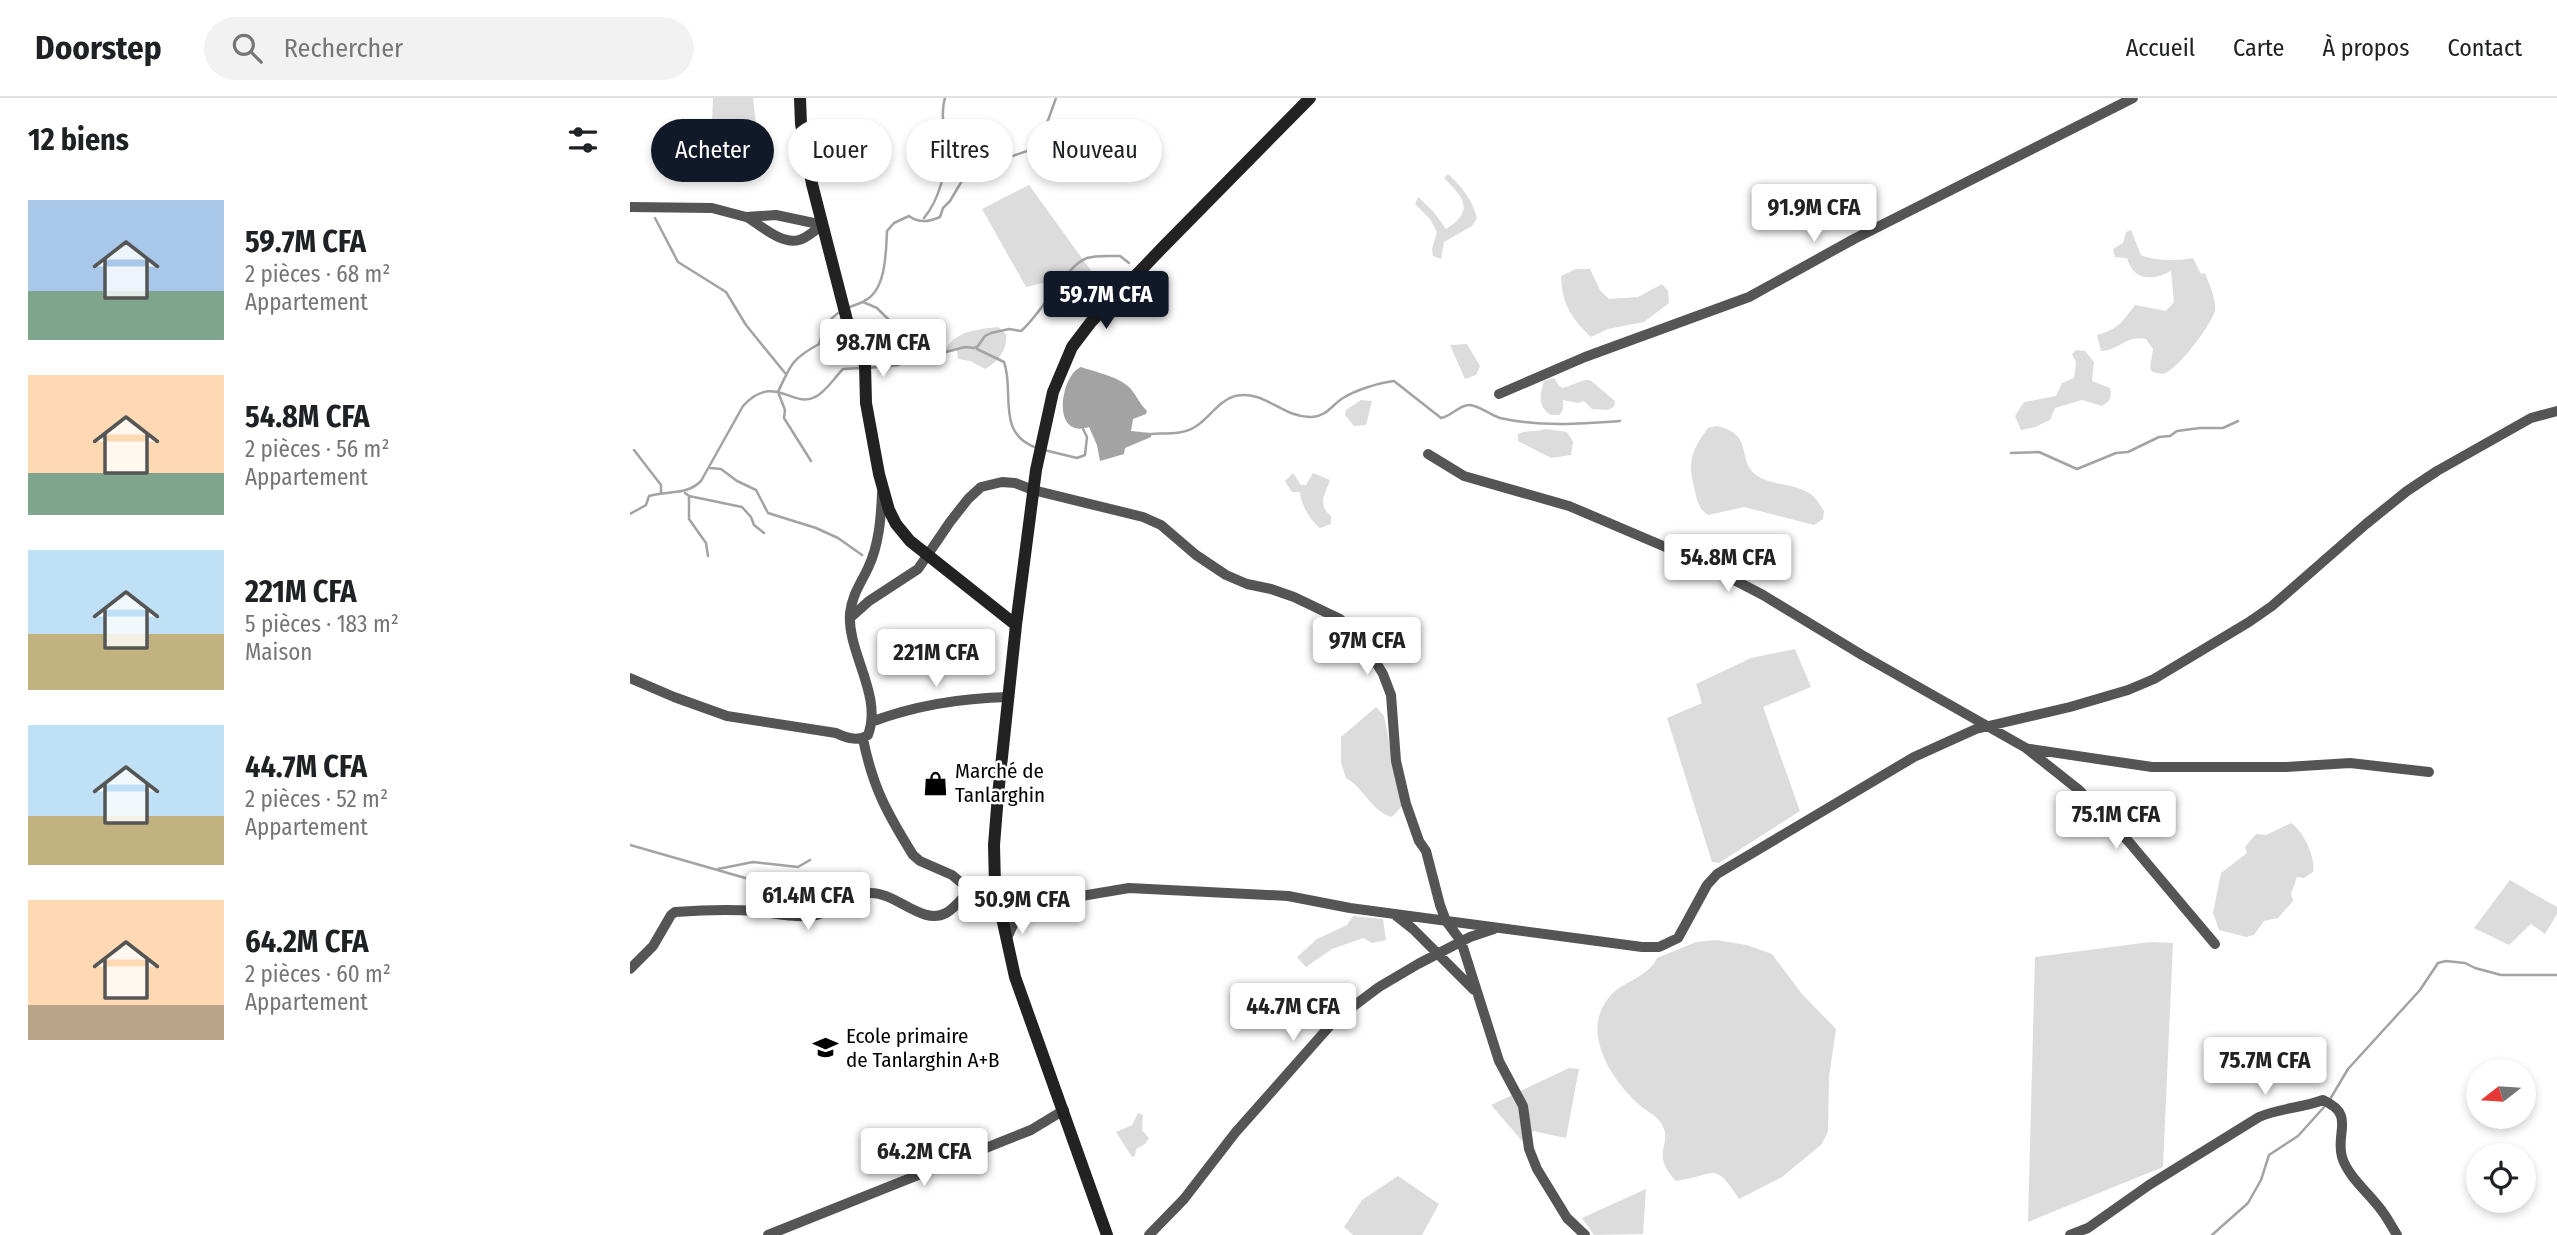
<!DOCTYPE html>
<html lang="fr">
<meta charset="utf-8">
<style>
:root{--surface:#fff;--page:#f2f2f2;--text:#202124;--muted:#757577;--line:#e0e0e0;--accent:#111827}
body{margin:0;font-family:"Fira Sans Condensed",sans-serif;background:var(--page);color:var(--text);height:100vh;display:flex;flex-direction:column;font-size:26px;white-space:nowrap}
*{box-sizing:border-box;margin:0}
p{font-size:23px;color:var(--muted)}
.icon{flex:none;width:38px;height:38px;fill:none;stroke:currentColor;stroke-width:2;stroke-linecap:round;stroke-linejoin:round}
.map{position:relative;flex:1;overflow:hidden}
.side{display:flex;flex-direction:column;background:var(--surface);width:630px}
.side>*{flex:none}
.guide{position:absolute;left:21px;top:21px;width:665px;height:63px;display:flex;gap:14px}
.needle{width:46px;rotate:253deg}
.fabs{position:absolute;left:1836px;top:961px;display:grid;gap:14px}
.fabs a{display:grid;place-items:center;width:70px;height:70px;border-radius:50%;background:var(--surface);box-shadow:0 4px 10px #0003;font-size:35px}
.price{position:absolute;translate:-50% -60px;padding:0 16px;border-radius:7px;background:#fff;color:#222;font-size:23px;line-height:46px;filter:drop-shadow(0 2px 4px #0008)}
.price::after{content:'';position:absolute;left:50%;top:42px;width:21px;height:16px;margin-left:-10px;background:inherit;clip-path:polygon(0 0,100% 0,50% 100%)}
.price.current{background:var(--accent);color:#fff}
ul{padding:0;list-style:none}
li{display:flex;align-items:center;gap:21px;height:175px;padding:0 28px}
li span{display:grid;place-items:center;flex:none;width:196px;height:140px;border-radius:0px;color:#555}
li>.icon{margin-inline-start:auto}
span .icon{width:84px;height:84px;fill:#fffc;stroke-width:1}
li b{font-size:30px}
h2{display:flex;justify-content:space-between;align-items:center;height:84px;padding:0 28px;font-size:30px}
.tag{padding:0 24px;border-radius:32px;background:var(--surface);box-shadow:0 4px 10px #0003;font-size:24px;line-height:63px}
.tag.current{background:var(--accent);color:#fff}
header{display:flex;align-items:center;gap:42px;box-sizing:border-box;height:98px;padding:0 35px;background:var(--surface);border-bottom:2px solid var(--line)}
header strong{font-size:33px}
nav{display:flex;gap:38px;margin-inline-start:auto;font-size:24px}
.search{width:490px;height:63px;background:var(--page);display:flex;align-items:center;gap:18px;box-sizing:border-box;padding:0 24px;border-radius:38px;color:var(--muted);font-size:26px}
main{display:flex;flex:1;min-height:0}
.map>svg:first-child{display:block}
.green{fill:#dcdcdc}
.water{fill:#a3a3a3}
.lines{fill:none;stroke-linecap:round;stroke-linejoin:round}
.stream{stroke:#a3a3a3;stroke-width:2.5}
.street{stroke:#555;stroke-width:10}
.secondary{stroke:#222;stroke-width:12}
.labels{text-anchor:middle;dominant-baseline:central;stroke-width:5;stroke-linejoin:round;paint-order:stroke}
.poi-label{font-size:21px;fill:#000;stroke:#fff;text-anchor:start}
</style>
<header>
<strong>Doorstep</strong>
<div class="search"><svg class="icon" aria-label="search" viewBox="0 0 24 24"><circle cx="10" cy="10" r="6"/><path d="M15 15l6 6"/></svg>Rechercher</div>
<nav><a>Accueil</a><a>Carte</a><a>À propos</a><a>Contact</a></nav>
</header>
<main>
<section class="side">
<h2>12 biens<svg class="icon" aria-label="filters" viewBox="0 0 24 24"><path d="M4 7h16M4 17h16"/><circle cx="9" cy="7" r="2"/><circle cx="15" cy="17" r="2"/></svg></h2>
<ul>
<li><span style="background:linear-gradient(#a9c7e8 65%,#7fa58c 0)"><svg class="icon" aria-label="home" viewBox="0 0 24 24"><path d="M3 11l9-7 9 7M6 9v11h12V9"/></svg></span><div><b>59.7M CFA</b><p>2 pièces · 68 m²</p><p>Appartement</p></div></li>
<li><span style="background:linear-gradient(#ffd9b3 70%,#7fa58c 0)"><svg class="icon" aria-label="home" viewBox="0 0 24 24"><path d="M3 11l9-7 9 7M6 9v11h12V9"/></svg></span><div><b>54.8M CFA</b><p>2 pièces · 56 m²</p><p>Appartement</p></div></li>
<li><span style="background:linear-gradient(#bfe0f5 60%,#c2b280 0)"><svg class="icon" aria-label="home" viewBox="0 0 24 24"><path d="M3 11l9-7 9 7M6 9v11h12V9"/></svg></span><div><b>221M CFA</b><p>5 pièces · 183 m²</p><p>Maison</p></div></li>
<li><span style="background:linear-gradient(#bfe0f5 65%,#c2b280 0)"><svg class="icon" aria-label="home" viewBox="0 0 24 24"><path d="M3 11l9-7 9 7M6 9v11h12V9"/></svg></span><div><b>44.7M CFA</b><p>2 pièces · 52 m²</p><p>Appartement</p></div></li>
<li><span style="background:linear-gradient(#ffd9b3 75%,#b9a48a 0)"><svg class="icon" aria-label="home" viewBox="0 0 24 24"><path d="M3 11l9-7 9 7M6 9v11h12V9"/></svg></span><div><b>64.2M CFA</b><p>2 pièces · 60 m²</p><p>Appartement</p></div></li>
</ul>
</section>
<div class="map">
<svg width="1927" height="1137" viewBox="0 0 1927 1137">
<rect width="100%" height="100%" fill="#fff"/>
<path class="green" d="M83,0H123L130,59L81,51Z
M818,76C832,89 842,101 847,120L842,128L814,144L811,161L803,158L802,151L807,134L800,121L785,106L788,99L803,113L816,131C845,113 834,100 814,80Z
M399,87L462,174L396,189L352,111Z
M1501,132L1511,157C1523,163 1550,163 1563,160L1571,176L1575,175C1579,186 1586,200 1585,212C1583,225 1547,273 1533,276C1532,276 1523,274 1522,274L1520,269L1523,251L1516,241C1495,237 1491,252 1471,253L1467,237C1489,231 1492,224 1505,207L1536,213L1544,204L1541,173C1523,183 1503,183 1497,160L1485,159L1483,151L1493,145L1496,134Z
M946,171H960L970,192L979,201L1008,199L1032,186L1038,193L1039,205L1014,224L978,231L961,239C941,220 932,206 931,178Z
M368,229L376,236C378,252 368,264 355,271L340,263L328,261L327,252L315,253C323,233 350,231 368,229Z
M837,246L850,268L846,277L835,281L820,247Z
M1446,252L1455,253L1464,264L1462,283L1480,290C1482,299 1481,303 1472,308L1452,302L1425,310L1420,322L1405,329L1391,332L1385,318L1394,304L1426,298L1432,285L1444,280L1446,264L1442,256Z
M924,280L929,288L933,290L955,282H960L985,303L984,309L977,312L962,311L954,303L948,305L933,302V312L929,317H921C907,309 910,296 914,283Z
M731,302L742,303L736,327L724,328L715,317L716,312Z
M1087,328C1124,336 1107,361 1125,376C1141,389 1169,384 1185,400C1188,403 1191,409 1194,413L1193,421L1184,427L1114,409L1078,417C1069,411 1067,403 1065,393C1057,364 1061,353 1078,330Z
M916,331L937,334L943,344L941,357L921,360L888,343V336C897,332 906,334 916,331Z
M663,375L671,387H676L683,375L700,382C696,396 686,405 701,418V426L690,430C680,422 671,407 670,394H662L655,383Z
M1165,551L1181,589L1133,609L1170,713L1089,765L1082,764L1037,620L1072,605L1066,586L1121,560Z
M746,609L754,618L772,708L762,719C743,715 733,689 716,680L711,665V639Z
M1661,725C1673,733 1686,759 1683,774L1674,780L1667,779L1661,796L1663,803L1648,820L1634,823L1624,837L1616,839L1589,832L1583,815L1591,775L1617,755L1615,749L1626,736L1636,737Z
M1880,782L1927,809V816L1915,836L1901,826L1879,847L1844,830Z
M723,818L753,821L756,842L742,845L733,840L702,851L676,869L667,859L687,841L717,827Z
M1086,842L1117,847L1142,856L1172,896L1206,931L1199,979L1198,1034L1191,1047L1152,1079L1109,1101C1083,1061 1086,1078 1046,1083C1018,1054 1045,1046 1031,1025C1025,1016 1014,1012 1006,1004C979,978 949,930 982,896C996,882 1018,879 1027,860L1066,844Z
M1520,844L1543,845L1533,1069L1398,1124L1405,859Z
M939,970L949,971L936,1040L903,1033L893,1044L861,1007Z
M508,1015L513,1017L512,1032L519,1040L515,1046L506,1051L505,1058L502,1059L486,1034L502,1027Z
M768,1078L809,1106L792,1137H723L714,1129L732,1102Z
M1016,1091L1013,1136L964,1137L952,1120Z"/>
<path class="water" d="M451,269C465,274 490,279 500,290C507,298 509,305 517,313L516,316L503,321L501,333L521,335V339L495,350L494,356L470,363L467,347L459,329C421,342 430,277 451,269Z"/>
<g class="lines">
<path class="stream" d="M25,120L48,164L96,194L116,227L155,275
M294,120C309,102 317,72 316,48C315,32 310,16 315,0
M234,203C256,193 256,155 257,133L264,125L279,118C288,125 299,124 310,119L313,110L320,103L333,81L356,67L403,51L410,45L426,0
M217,210L233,204L247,210L264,227L301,254L312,255L335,249L344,250L348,248L355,238L361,235L379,231L391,233C411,217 436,167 457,160C466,157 480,158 490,158L499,165
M347,251L374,264C385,293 365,336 407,350
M238,270L268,267L301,254
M521,336C534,335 551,337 563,330C579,322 587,303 605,298C634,291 653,320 681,319C696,319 702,307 713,300C726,292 748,285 764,283L811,320C822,318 830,306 840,307C850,308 860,317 870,320C908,329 952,326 990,323
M4,352L31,387V395
M414,352L447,360L455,357L457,339L453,331
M1381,355L1409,354L1447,371L1486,355L1498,354L1529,339L1540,338L1547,333L1570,330H1593L1608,323
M181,363L154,320L155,312L148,294C161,266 162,261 189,246C194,231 197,222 211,213
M80,370L91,371L107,383L126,392L138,415L186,430L208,440L232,457
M55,395L59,398L112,409L121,419L124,427L134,435
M59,398V421L76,445L78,458
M0,416L16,407L19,398C38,392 56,398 71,383L113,308C144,274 163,311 185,299C196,294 204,280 213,271L231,270
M0,747L164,794L182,810
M88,771L123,764L168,769L180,762
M1699,1003L1718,971L1790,892L1808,865L1816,863L1835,865L1845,870L1871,877H1927
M1582,1137L1618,1105L1631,1082L1639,1057L1668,1038L1695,1008"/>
<path class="street" d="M0,109L82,110L116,119L146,117L193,127
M117,119C130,127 152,147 169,142C177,140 186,131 193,127
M869,296L955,259L1119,199L1224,141L1503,0
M798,356L834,378L939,408L1066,462L1133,497L1232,557L1396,650L1449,692L1499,744L1585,846
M221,519L239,503L288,471L320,424L338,401L351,389L372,384L385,385L403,392L513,419L531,427L566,457L596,477L617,486L641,491L664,499L710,521L727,538L744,561L753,576L761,597L766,663L776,706L789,743L796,753L810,807L816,823L831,843L869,963L893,1008L899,1051L907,1071L937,1120L955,1137
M0,580L44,599L97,618L206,635C216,640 228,644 238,637C253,597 217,555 220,515C222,497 231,485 238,470C249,447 251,420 252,395
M241,624C286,607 331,600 379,599
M233,641C243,690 257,715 283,757L290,763L322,777L340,792L344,793L365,788
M1400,651L1522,669H1656L1720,665L1799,674
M764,816L783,831L844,892
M377,840L388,816L398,807L499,790L658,798L720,810L1012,849H1029L1048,840L1077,787L1087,776L1284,659L1346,631L1440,609L1498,592L1524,581L1619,524L1642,508L1736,426L1777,393L1807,373L1901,320L1927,313
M0,871L23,848L41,817L45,814C72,812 99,811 126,813C143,815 163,820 180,818C202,816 218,796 240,795C266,794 292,828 316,815C325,810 333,799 340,792
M138,1137L401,1032L434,1012
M519,1137L554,1101L605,1035L705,922L749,889L788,866L840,839L864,831
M1440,1137L1458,1130L1519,1087L1629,1019C1650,1010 1672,1010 1693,1002C1726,1017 1705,1034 1712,1059C1718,1079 1740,1096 1752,1113C1758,1121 1762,1129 1767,1137"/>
<path class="secondary" d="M170,0L171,26L182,86L219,230L235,267L236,305L249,376L259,412L266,426L280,443L386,527
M477,1137L385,879L365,788L364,747L368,697L386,527L406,372L423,294L442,249L461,224L535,147L680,0"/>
</g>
<defs>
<symbol id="shop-bare" viewBox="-9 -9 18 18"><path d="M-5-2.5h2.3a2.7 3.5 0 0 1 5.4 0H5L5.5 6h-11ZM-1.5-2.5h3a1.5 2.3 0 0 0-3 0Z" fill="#000" stroke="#fff" stroke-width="2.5" paint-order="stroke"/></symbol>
<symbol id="school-bare" viewBox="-9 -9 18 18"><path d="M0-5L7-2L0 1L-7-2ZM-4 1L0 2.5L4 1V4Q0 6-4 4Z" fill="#000" stroke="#fff" stroke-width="2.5" paint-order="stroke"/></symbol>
</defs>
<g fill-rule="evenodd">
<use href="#shop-bare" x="288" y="668" width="35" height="35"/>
<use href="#school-bare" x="178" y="932" width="35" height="35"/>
</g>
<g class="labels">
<g class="poi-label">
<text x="325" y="673">Marché de<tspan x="325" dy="24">Tanlarghin</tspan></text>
<text x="216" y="938">Ecole primaire<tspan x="216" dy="24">de Tanlarghin A+B</tspan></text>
</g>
</g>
</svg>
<div class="fabs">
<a><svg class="needle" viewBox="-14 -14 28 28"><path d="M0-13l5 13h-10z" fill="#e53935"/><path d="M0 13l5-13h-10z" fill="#757577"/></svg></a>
<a><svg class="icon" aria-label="locate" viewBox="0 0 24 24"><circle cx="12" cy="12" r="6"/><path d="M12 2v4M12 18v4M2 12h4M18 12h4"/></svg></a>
</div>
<b class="price" style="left:1184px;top:146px">91.9M CFA</b>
<b class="price current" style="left:476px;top:233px">59.7M CFA</b>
<b class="price" style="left:253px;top:281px">98.7M CFA</b>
<b class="price" style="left:1098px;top:496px">54.8M CFA</b>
<b class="price" style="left:737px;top:579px">97M CFA</b>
<b class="price" style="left:306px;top:591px">221M CFA</b>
<b class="price" style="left:1486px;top:753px">75.1M CFA</b>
<b class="price" style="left:178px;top:834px">61.4M CFA</b>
<b class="price" style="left:392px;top:838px">50.9M CFA</b>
<b class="price" style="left:663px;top:945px">44.7M CFA</b>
<b class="price" style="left:1635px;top:999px">75.7M CFA</b>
<b class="price" style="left:294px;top:1090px">64.2M CFA</b>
<div class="guide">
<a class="tag current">Acheter</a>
<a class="tag">Louer</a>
<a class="tag">Filtres</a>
<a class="tag">Nouveau</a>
</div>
</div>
</main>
